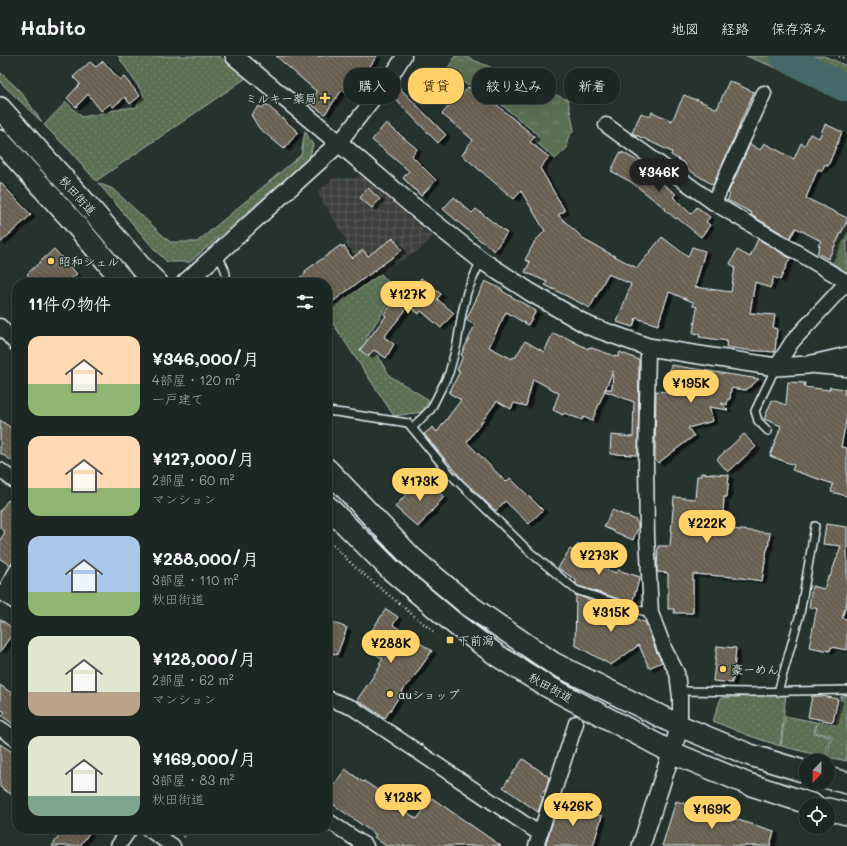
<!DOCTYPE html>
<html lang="ja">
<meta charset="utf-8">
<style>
:root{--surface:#1c2622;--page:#29322f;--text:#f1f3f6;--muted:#a0a5a5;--line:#3a4340;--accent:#ffd166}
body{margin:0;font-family:Mali,"Klee One",sans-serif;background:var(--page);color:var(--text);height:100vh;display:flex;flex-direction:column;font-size:15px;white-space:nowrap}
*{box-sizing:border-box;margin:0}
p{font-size:13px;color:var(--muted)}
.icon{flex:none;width:22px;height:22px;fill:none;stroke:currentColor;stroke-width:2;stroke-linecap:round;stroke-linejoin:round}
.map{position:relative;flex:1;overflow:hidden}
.sheet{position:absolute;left:12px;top:222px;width:320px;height:556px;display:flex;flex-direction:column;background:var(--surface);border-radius:16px;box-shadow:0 4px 16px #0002,0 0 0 1px var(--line)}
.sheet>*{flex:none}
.hud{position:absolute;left:344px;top:12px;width:380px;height:36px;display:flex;gap:8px}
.needle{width:26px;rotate:202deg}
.tools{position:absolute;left:799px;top:698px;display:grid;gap:8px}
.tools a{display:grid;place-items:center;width:36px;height:36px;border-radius:50%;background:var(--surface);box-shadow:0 4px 16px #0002,0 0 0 1px var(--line);font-size:20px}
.price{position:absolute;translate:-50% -34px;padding:0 9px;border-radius:14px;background:var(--accent);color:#111;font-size:13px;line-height:26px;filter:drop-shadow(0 1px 2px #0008)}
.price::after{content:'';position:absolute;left:50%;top:24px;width:12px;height:9px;margin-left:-6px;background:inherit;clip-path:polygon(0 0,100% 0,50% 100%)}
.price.on{background:#222;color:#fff}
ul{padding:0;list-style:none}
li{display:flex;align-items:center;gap:12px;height:100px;padding:0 16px}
li span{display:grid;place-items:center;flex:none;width:112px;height:80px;border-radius:12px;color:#555}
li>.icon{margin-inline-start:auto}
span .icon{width:48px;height:48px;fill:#fffc;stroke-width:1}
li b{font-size:17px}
h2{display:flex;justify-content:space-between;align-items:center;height:48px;padding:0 16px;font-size:17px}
.tag{padding:0 14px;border-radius:16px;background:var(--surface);box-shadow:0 4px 16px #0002,0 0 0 1px var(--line);font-size:14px;line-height:36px}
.tag.on{background:var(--accent);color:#111}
header{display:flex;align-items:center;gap:24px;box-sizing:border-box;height:56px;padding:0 20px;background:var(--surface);border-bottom:1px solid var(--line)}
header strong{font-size:19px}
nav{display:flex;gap:22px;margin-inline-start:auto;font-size:14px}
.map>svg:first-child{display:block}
.industrial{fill:url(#industrial-grid)}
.grass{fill:url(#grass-dots);stroke:#a1b0a6}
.park{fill:url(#park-tufts);stroke:#a1b0a6}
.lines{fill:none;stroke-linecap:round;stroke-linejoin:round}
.river{stroke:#45686b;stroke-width:28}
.building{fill:url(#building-back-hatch);stroke:#e8f1f8;filter:url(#shadow)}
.service-casing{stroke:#e8f1f8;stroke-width:10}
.minor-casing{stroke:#e8f1f8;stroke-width:17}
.tertiary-casing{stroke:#e8f1f8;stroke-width:20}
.primary-casing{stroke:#e8f1f8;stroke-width:24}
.path{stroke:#e8f1f8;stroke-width:2.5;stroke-dasharray:1 3;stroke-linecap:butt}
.service{stroke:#26332d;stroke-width:7}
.minor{stroke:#26332d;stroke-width:14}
.tertiary{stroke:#26332d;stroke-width:17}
.primary{stroke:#26332d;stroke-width:21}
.poi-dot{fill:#ffd166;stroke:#26332d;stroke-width:1.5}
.labels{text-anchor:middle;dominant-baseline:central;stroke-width:3;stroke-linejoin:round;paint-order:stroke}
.poi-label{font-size:12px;fill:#e8f1f8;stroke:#26332d;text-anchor:start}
.street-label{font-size:12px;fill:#e8f1f8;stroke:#26332d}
</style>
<header>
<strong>Habito</strong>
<nav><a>地図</a><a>経路</a><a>保存済み</a></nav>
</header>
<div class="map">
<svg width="847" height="790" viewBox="0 0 847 790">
<defs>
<pattern id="industrial-grid" width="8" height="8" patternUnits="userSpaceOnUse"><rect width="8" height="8" fill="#3a4038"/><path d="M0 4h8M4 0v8" fill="none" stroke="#565c56"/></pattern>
<pattern id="grass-dots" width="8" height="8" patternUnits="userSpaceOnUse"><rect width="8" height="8" fill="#5a6f53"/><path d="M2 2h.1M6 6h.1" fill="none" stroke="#72846c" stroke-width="1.8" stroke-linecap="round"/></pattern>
<pattern id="park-tufts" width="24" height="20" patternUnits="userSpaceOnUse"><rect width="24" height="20" fill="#5a6f53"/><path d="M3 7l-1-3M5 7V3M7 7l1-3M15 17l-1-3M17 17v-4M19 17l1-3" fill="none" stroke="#72846c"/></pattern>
<pattern id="building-back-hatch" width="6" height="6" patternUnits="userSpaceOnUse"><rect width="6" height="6" fill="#686051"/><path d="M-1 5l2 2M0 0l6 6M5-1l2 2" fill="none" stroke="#7e776b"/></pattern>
<filter id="shadow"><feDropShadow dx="4.5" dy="2.5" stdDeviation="0" flood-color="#0009"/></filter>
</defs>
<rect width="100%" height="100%" fill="#26332d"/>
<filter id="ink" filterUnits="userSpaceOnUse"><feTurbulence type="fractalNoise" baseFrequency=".025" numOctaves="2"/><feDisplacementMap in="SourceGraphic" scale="8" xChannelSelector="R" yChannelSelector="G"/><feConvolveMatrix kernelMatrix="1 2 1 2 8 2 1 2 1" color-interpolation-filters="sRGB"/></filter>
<g filter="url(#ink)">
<path class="industrial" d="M360,119L433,181L418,195L370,221L346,188V184L317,136L334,122H355Z"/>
<path class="grass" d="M118,0H219L246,22L96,125L70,95L44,69L66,46L82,61L103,57L119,53L136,51L144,39Z
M746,0H824L847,10V40Z
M0,16L21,36L42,66L0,26Z
M305,75L313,89L309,103L190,206H167L155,194L98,127L113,133L170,186H197L301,99Z
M381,218L399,238L392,242L366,282L390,320L429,344L422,356L394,360L330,263L327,265V255Z
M786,638L780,690L747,679L713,665L721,642Z
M841,640H847V705L827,701L832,680L815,676L818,665L836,669Z
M785,660L816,666L814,677L830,681L825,701L781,690Z"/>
<path class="park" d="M455,0H464L568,44L574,74C570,79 565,84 568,91L555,103L535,85L538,79L474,26L467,29L447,14Z
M847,166V215L846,216L829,205Z"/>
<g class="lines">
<path class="river" d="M783,0L843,31H847"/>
</g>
<path class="building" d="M276,0H377L368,13L373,16L358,36L354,33L349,39L342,34L325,58L309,47L317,36Z
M103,5L120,24L124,21L140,40L130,48L125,41L113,51L110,48L101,55L88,38L76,51L67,42L80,28L73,21L90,6L96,11Z
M729,25L754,36L739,69H740L713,129L684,111L686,108L671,99L672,96L632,77L641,57L650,61L652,56L672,65L684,39L696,44V43L717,53Z
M474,30L535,81L530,86L549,101L540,112L565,155L558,159L586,185L637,212L662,181L688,201L692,191L705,195L695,231L731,236L735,211L730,208L737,194L750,201L758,183L782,197V198L790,202L780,224L774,221L770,232L755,226L750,257L775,259L773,272L777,273L775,296L745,294L726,291L727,285L699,281L700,278L693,277L697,251L693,250V246L669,236L658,269L636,262L633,271L617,266L631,228L608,218L590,252L545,229L547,226L525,216L530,206L525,204L535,185L545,175L521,135L514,143L462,99L467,92H466L473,84L442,58L456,42L457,44L468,31L472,33Z
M399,31L446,79L438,87L391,39Z
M266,48L298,76L284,93L259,72L251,59L259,50L262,52Z
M386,67L417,93L412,100L436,124L421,140L403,122L409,115L372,84Z
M825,68L842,76L828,110L825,108L822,115L818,113L806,142L847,162V165L828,203L817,197L820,190L818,189L821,185L796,172L790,182L751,159L752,157L727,144L730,139L728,137L750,88L760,94L764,87L794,103L801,87L805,89L810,78L819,82Z
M622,96L641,107L648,113V114L661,123L659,125L676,138L673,141L691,158L697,151L710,161L706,166L710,169L701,181L677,162L676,163L665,154L666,153L631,126L611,115L620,97L622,98Z
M0,126L31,159L0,187Z
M368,132L380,143L372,152L360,142Z
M454,141L472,157L476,153L507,177L494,195L471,177L443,153Z
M393,182L402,194L327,250V227H293L306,217L305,215L341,189L342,191L344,190L352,202L363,194L368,200Z
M54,193L77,218L67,227H34L27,218Z
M421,222L441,238L437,243L454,257L441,272L421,255L419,258L409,250L384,281L394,288L386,302L374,294L368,300L360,294L386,260L384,258L396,243L397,244L407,232L411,235Z
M485,225L503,234L502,235L536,255L528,269L506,256L489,291L512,303L513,301L515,302L525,285L544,296L553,277L562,281L563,280L588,293L589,291L618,301L620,296L639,304L638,399L610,398L611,379L633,381L634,346L605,335V333H612L613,315L592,365L584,361L582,364L564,357L563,359L553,354L559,337L533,323L526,350L514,347L511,353L497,345L467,386L506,426L510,422L543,454L529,468L505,445L496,455L486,446L463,424L424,378L433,371L437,376L461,344L449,337L460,315L457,314L463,300L461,299L475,269L466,264Z
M671,309L759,323L746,334L731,332L730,343H728L727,349L721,347L728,354L709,351L713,365L688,372L694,380L658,407L655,403L656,335L667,336Z
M788,326L805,327L804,331L829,334L830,331L845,333L844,338L847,339V360L841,391L847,392V440L831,436L833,428L792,414L794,409L770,400L781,370L764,363L772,344L786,349Z
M0,364L17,376V408L0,397Z
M744,378L756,391L728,416L717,403Z
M701,417L729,419L727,441H724L722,472L770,477L768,493H767L762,525L734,521L693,518V557H674V553H668V517L657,516L658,490H670L674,441L695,443L697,420H701Z
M422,420L444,441L418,471L395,451Z
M8,444L17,451V506H13L10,509L0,503V484L5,476L0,472V455Z
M612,454L636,464V465L638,467V472L633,484L604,471Z
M826,468L847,471V546L842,562L847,563V594L831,591L830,595L809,591L817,552H809L812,530L824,533L828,521H830L841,490L823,488Z
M578,488L595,499L590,508L617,517L618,514L640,521L632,547L578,530L576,528V524L558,512L570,493L573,495Z
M576,539L628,557L627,559L646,567L657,597L662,606L649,612L639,589L611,609L575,589Z
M386,553L398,561L393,569L432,595L409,628L408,627L385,662L357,644L381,609L379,608L383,603L362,589Z
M0,563L15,574L0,596Z
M327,564L347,572L337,599L327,595Z
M717,590L736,592L733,624H732V627L713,625Z
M0,629L16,640L17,638V671L2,660L5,656L0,653Z
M812,640H822L838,643L833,666L808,661Z
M0,688L15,698L11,703L17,707V742L0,731Z
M523,703L549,721L546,733L540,740L543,741L538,756L503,731Z
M345,713L363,726L364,725L379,735L378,736L417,763L432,742L501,790H386L374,781L376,779L327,744V740Z
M676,745L774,775L770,790H662Z
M559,746L602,760L593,790H545Z
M64,773H92L80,790H52Z"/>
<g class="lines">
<defs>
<path id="service" d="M217,199C222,207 229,217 225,227
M327,355L343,357L408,367L450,418L531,497L576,534L630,552L651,557
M412,372L431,353L449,317L457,288L462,257L467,236L481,204
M768,375L758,365L755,355L776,311
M679,635L750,636L847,634
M778,636L800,558L815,470"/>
<path id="minor" d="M606,69L714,147L847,226
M339,87L392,19L404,0
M714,147L764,37
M0,270L17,289
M648,291L646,406L647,480L651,557L665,594L677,617L680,641V670
M815,310L847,313
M776,311L792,286L847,226
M0,414L17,427
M0,536L17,547
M3,538L17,514
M327,642L353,652L540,778L536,790
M0,672L17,684
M327,764L366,790
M148,773L173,790
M540,778L576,667
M118,790L130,773"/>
<path id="tertiary" d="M234,0L339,87L413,150L481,204L530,236L589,270L648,291L776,311L808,309L847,300
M185,227L339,87
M641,790L680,670"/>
<path id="primary" d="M0,52L82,143L141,211L157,227
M0,85L70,162L125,227
M327,413L412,502L467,548L553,607L680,670L750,699L806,716
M327,450L391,514L455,568L498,600L543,628L671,696L748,728L814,749
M828,722L847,727
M828,753L847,758"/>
</defs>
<use href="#service" class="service-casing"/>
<use href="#minor" class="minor-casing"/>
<use href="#tertiary" class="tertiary-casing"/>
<use href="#primary" class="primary-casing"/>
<path class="path" d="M839,0L847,3
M327,483L357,513L435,577
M184,781L189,773"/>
<use href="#service" class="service"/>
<use href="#minor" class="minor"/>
<use href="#tertiary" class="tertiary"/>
<use href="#primary" class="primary"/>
</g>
</g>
<g class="poi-dot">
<path d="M323 36h4v4h4v4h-4v4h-4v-4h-4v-4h4z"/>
<circle cx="51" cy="205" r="4"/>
<rect x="446" y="580" width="8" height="8" rx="2"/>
<circle cx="723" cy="613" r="4"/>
<circle cx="390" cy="638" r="4"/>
</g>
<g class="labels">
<g class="poi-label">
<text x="317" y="42" text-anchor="end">ミルキー薬局</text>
<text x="59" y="205">昭和シェル</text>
<text x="458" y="584">下前潟</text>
<text x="731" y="613">豪ーめん</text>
<text x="398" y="638">auショップ</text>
</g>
<g class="street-label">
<text transform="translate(78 139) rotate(48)">秋田街道</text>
<text transform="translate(551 631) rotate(29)">秋田街道</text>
</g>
</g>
</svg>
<div class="tools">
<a><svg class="needle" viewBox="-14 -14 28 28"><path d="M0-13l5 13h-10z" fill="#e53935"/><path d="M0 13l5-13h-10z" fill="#a0a5a5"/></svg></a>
<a><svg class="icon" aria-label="locate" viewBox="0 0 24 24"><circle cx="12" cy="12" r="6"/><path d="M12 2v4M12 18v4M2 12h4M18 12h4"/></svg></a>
</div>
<b class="price on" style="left:659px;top:137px">¥346K</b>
<b class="price" style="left:408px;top:259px">¥127K</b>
<b class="price" style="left:691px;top:348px">¥195K</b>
<b class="price" style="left:420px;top:446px">¥173K</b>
<b class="price" style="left:707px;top:488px">¥222K</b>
<b class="price" style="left:599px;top:520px">¥273K</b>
<b class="price" style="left:611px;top:577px">¥315K</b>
<b class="price" style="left:391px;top:608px">¥288K</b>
<b class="price" style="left:403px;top:762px">¥128K</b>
<b class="price" style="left:573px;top:771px">¥426K</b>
<b class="price" style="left:712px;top:774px">¥169K</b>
<div class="hud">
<a class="tag">購入</a>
<a class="tag on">賃貸</a>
<a class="tag">絞り込み</a>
<a class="tag">新着</a>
</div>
<section class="sheet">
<h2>11件の物件<svg class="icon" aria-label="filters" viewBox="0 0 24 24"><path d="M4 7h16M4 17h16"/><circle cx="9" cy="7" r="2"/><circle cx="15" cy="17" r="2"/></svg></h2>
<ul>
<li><span style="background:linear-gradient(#ffd9b3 60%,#8fb573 0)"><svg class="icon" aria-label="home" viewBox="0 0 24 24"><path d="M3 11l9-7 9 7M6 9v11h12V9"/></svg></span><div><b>¥346,000/月</b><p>4部屋 · 120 m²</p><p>一戸建て</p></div></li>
<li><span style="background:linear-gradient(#ffd9b3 65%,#8fb573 0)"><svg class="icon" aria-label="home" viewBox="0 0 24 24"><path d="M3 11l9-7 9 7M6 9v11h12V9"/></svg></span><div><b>¥127,000/月</b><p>2部屋 · 60 m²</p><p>マンション</p></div></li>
<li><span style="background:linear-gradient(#a9c7e8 70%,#8fb573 0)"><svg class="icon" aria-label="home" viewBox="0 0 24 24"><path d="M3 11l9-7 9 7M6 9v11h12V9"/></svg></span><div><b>¥288,000/月</b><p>3部屋 · 110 m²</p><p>秋田街道</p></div></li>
<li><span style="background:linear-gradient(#dfe7d0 70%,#b9a48a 0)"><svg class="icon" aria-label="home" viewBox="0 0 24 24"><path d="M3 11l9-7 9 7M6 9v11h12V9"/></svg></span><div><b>¥128,000/月</b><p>2部屋 · 62 m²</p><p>マンション</p></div></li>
<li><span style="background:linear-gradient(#dfe7d0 75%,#7fa58c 0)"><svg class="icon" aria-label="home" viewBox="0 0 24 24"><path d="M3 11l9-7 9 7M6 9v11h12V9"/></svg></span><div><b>¥169,000/月</b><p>3部屋 · 83 m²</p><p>秋田街道</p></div></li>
</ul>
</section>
</div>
